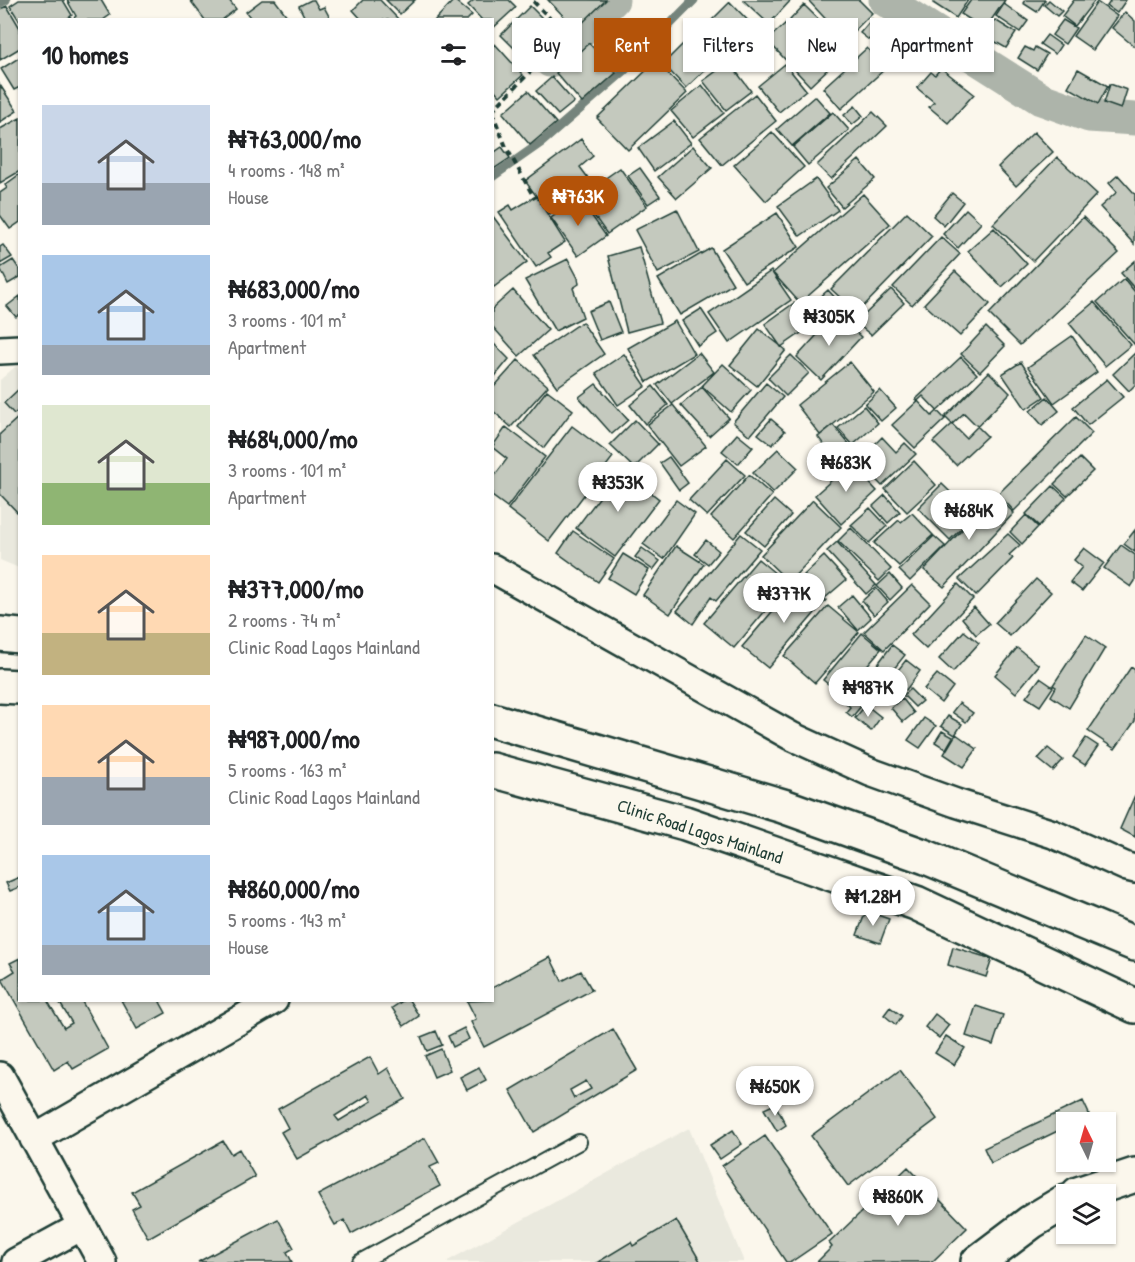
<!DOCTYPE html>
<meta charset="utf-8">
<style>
:root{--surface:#fff;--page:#f2f2f2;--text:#202124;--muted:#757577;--accent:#b45309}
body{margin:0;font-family:"Patrick Hand",sans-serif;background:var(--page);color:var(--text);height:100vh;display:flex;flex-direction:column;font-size:22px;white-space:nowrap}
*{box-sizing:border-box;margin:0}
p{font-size:20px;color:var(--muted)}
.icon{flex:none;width:33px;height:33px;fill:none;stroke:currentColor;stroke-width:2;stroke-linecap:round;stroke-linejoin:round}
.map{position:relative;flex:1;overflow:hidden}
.drawer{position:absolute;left:18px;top:18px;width:476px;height:984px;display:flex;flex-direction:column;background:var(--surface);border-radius:0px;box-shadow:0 2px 4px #0004}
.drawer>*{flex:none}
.banner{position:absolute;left:512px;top:18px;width:532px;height:54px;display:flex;gap:12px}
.needle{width:39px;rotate:355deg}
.fabs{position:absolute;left:1056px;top:1112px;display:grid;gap:12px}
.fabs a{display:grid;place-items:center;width:60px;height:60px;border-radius:0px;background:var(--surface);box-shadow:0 2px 4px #0004;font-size:30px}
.price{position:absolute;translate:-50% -51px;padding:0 14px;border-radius:21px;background:#fff;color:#222;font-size:20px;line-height:39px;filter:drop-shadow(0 2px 3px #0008)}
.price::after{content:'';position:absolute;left:50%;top:36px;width:18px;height:14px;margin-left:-9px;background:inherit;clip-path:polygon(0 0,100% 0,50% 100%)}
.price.active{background:var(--accent);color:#fff}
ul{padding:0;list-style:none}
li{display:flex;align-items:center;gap:18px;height:150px;padding:0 24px}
li span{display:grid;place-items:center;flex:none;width:168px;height:120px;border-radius:0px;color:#555}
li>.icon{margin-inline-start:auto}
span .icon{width:72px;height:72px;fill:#fffc;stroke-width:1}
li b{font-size:26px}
h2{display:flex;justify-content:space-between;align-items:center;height:72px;padding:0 24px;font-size:26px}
.chip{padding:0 21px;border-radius:0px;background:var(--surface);box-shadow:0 2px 4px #0004;font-size:21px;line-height:54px}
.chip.active{background:var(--accent);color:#fff}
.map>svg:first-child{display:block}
.built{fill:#eae9de}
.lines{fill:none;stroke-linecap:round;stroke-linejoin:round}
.stream{stroke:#74847b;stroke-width:9}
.canal{stroke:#adb4aa;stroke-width:33}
.building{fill:#c4c9be;stroke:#1f3d34;stroke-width:1.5;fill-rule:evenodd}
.lane-casing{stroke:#1f3d34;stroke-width:18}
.street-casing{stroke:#1f3d34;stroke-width:32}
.primary-casing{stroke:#1f3d34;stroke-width:38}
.path{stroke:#1f3d34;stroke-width:4;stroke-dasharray:6 4.5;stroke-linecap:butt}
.lane{stroke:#fbf7ec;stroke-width:14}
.street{stroke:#fbf7ec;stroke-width:27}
.primary{stroke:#fbf7ec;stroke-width:33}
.labels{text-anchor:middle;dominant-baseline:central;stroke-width:6;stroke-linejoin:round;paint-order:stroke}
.street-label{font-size:18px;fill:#1f3d34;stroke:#fbf7ec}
</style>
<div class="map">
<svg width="1135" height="1262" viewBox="0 0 1135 1262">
<rect width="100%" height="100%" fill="#fbf7ec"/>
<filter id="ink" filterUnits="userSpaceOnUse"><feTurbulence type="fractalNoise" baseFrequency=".0167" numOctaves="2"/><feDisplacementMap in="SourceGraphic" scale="12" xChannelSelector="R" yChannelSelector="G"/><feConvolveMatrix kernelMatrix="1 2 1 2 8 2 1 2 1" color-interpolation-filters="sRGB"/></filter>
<g filter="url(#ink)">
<path class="built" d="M16,366L19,371V568L0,560V380Z
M689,1128L744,1262H446Z"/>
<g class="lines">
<path class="stream" d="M0,3L6,0
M492,177L542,142L624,71L694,0"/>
<path class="canal" d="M885,0L1041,99L1089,116L1135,119
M550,61L613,0"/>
</g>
<path class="building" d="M19,0H63L72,15L66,20H20V22L10,6Z
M67,0H101L110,15L103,20H71L76,16Z
M190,0H229L236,9L222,20H205Z
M262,0H275L290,20H252L246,12Z
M311,0H314L319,9L324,7L331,20H306L299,6Z
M363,0H380L399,20H362L353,10Z
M386,0H415L400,14Z
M454,0L472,15L467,20H435Z
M474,0H509L516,7L492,29V20H482L468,5Z
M548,0H606L576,29Z
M743,0H791L769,24Z
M808,0H859L872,13L845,40Z
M935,0H968L956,18L933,3Z
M971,0H1005L985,29L961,14Z
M1025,0H1045L1037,12L1023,3Z
M1049,0L1062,11L1057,16L1044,5Z
M1074,0H1095L1075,26L1062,16Z
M1107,0H1126L1117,13L1107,6L1110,2Z
M730,2L761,34L732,62L701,31Z
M1097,2L1117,16L1093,50L1073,36Z
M1004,4L1028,21L1020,32L996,16Z
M804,5L850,50L835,65L790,20Z
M7,6L20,28V48L0,60V9Z
M530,6L553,29L524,58L501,35Z
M1125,12L1135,21V47L1112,28Z
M872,19L880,26L869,40L860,33Z
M995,20L1016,33L1006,48L985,36Z
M1063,20L1076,28L1065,44L1052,35Z
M786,23L829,68L810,86L767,40Z
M887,31L909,46L896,66L874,51Z
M1047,35L1061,45L1055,54L1040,44Z
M686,41L710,65L686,88L663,64Z
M589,43L616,73L582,103L556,73Z
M495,44L523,75L500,96L492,87V47Z
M1025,47L1033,51L1035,47L1047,54L1037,70L1018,58Z
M867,48L886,68L841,109L823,88Z
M20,57V87L14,90L1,69Z
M656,61L687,93L628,150L597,118Z
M729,62L751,91L726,110L703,81Z
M785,64L806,90L779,112L758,86Z
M941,68L974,94L948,123L929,107L934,102L917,88L931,72L935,75Z
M1078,69L1108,86L1098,104L1068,87Z
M552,77L574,102L558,115L536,91Z
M1110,84L1127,90L1121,109L1104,103Z
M0,85L17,111L0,122Z
M702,85L724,113L693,137L671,111Z
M528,91L556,123L530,145L503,113Z
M755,94L776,121L722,165L700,138Z
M815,96L830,113L792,146L777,129Z
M855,106L863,116L852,125L844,115Z
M833,112L849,130L808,165L793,147Z
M873,112L887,126L831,179L817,165Z
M20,118V171L0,183V129Z
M674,121L691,143L654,171L638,148Z
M772,132L804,167L766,201L734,165Z
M1034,132L1053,152L1016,186L998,167Z
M581,139L593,156L580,167L592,183L550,214L525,181Z
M693,146L712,168L677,198L658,177Z
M502,147L510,158L492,170V154Z
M1057,157L1097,194L1033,261L993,224Z
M859,160L875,179L842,207L826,188Z
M620,168L647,206L607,234L580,196Z
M640,168L660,196L648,204L628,176Z
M20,174V222L10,229L0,215V193L7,188L5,185Z
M1118,175L1135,194L1134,244L1100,207L1117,192L1109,183Z
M816,179L838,210L800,236L778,206Z
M952,193L963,202L944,226L933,216Z
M863,194L890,224L800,303L773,273Z
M536,196L565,242L548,253L551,257L536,267L499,212L510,205L513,210Z
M579,198L606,236L578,256L551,218Z
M677,209L699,252L658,273L635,230Z
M966,209L981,223L958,248L943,234Z
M907,212L932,236L857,313L831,289Z
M777,213L799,247L744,282L722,249Z
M492,215L527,262L494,287L492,285Z
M1083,217L1119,253L1020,345L989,314Z
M994,228L1027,264L1002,287L968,251Z
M941,237L960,254L912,305L893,287Z
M3,245L12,257L0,264V247Z
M639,247L660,323L627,332L608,256Z
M711,248L733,284L680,315L658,279Z
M568,259L578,278L579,284L573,288L583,317L555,331L525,280Z
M13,260L20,270V277L8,284L0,268Z
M1135,261V289L1121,273Z
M771,271L791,300L729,343L709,314Z
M955,271L990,304L960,336L924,304Z
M1124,279L1135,292V345L1097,302Z
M891,289L904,303L871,335L856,323Z
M513,290L548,330L519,356L492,326V309Z
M828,290L852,316L843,324L819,298Z
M20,296V314L16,317L7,306Z
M609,302L621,332L600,340L588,311Z
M1094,302L1131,345L1105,366L1069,323Z
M794,303L811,326L781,347L765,324Z
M701,309L717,333L698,346L682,321Z
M836,314L861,337L821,380L797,357Z
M675,321L694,354L647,382L628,348Z
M582,322L604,354L557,387L534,355Z
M986,327L1005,346L980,372L961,354Z
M759,329L786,350L757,386L730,365Z
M1072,336L1097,372L1054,403L1028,367Z
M492,342L509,359L492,380Z
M699,353L714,372L672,404L657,385Z
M1135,353V385L1129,391L1113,374Z
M624,354L646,386L618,405L596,373Z
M791,355L809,373L786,396L768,378Z
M961,357L977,374L932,416L916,399Z
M518,360L548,386L511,427L492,410V389Z
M850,362L874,392L820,435L797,405Z
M1021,362L1044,397L1026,409L1002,374Z
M723,364L751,390L731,412L702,386Z
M989,372L1010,393L966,438L945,417Z
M1107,379L1123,397L1088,425L1073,407Z
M766,383L783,397L750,436L733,422Z
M596,384L628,420L612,434L579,397Z
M653,386L668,405L645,424L630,405Z
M702,387L729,418L709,436L681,405Z
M20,388V409L14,414L4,403Z
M547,390L573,410L544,448L518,427Z
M880,390L896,408L881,421L865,404Z
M923,396L945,419L915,448L892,425Z
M1047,397L1059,411L1042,425L1030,411Z
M673,405L706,446L679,466L647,425Z
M864,406L878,423L853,445L838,428Z
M964,413L987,436L956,465L933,442Z
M20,416V515L0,494V434Z
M1076,417L1092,433L1014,511L998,494Z
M771,419L785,431L772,445L758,434Z
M635,420L658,444L634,468L610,445Z
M833,425L850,445L834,458L818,437Z
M572,426L613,457L549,541L508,509Z
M506,427L545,457L507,507L492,496V479L507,459L492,447Z
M737,434L753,447L738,464L722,451Z
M882,437L896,452L905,443L916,454L882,486L858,461Z
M778,449L798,468L773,493L753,473Z
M669,457L688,483L679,490L660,463Z
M1080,458L1093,471L1067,496L1054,484Z
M727,459L745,475L707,516L689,500Z
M914,461L936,485L907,512L885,489Z
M851,463L877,491L841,524L815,495Z
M621,469L659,499L615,557L576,528Z
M749,475L772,495L734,538L711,517Z
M942,484L974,515L950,540L918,508Z
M1053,486L1066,498L1039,526L1026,514Z
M885,495L900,512L888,523L873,506Z
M995,495L1014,513L944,587L924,570Z
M676,500L695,514L664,559L643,544Z
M774,500L791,515L764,546L746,531Z
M813,500L841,527L789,582L761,555Z
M870,508L887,526L869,543L851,525Z
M912,513L933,535L899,566L874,543L899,520L901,522Z
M1026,515L1038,527L1022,544L1010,532Z
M851,528L891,569L879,581L838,541Z
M1135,530V552L1124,544Z
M573,531L614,559L598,582L558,553Z
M741,534L760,549L716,601L711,597L693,624L677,611Z
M1008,534L1020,545L1009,555L1013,558L976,596L959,579Z
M934,536L945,546L910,581L899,570Z
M706,540L719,551L708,564L695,554Z
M837,542L876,585L866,594L827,551Z
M1121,545L1135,555V581L1131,587L1104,568Z
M676,546L704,564L670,614L643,595Z
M642,548L660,561L653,570L635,557Z
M1084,548L1104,563L1082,591L1070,582L1082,567L1074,560Z
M623,554L649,570L634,594L608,578Z
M824,556L846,580L825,598L804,575Z
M758,559L788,584L734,648L704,623Z
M890,574L902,588L890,600L877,586Z
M800,579L826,600L768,668L742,647Z
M1036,579L1051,592L1010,636L995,623Z
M958,584L973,599L926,649L911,635Z
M912,585L930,603L884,650L864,632Z
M876,588L888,602L874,615L862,601Z
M852,595L871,618L858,630L838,607Z
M828,606L859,632L815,683L784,656Z
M974,607L989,624L976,635L962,618Z
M964,631L979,643L953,672L939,659Z
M862,633L881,649L842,695L823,680Z
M1086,635L1105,648L1069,708L1051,696L1056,687L1053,685Z
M892,645L905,655L889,675L877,665Z
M1017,648L1039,665L1016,693L995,675Z
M906,660L920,671L906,690L891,679Z
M1131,667L1135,670V721L1115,749L1088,731Z
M865,673L874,680L867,689L858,681Z
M937,674L953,687L941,703L924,689Z
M1040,678L1053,687L1040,706L1026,697Z
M888,679L901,691L889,703L876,690Z
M856,689L868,698L852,717L846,712L850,707L845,702Z
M910,689L922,701L915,707L903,695Z
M902,698L914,713L903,722L891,708Z
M959,703L973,713L966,722L952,712Z
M866,705L881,717L871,731L855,718Z
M948,716L962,724L955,735L941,726Z
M924,718L936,726L920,748L908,740Z
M942,731L953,737L946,749L935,742Z
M956,734L977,749L964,767L944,754Z
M1086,738L1098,746L1085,765L1073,757Z
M1048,748L1063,760L1053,771L1038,759Z
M1135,795V837L1120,829Z
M20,877V887L10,891L6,883Z
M866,911L889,919L880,943L857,935Z
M953,947L992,959L986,977L948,965Z
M550,957L562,981L581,971L592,990L484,1047L471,1022L476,1019L467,1001L492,1000V988Z
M20,958V1000H47L64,1028L72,1023L58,1000H81L108,1049L73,1069L68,1061L54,1070L2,979L15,971L10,963Z
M121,1000H163L160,1002L166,1013L137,1029Z
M404,1000H409L419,1016L404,1026L392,1008Z
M976,1006L1003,1015L993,1045L966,1036Z
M890,1007L902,1016L896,1025L884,1015Z
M935,1014L949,1025L939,1038L925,1027Z
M464,1028L469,1039L453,1047L448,1036Z
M613,1029L637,1070L534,1132L510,1090ZM586,1081L591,1089L574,1098L570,1090Z
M436,1031L442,1045L427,1051L421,1037Z
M946,1036L965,1048L954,1065L935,1053Z
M441,1049L450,1070L434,1077L425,1056Z
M370,1057L379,1074L388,1068L405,1099L297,1159L281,1132L288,1128L278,1109ZM368,1095L372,1101L339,1121L335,1116Z
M479,1067L486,1080L467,1090L460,1077Z
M900,1070L937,1119L848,1186L811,1136Z
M1083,1101L1090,1116L1078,1122H1066V1127L991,1163L984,1148Z
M775,1104L786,1125L777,1131L764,1109Z
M733,1130L742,1144L720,1159L710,1145Z
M765,1136L832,1234L791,1262H786L722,1166Z
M425,1138L439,1163L430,1167L440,1186L351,1234L344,1220L335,1225L318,1195Z
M223,1141L231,1154L239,1149L255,1177L148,1238L132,1209L140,1205L132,1192Z
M908,1167L967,1228L932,1262H817L832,1247L829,1243Z
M278,1219L294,1248L287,1252L292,1262H198Z
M676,1220L700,1261L698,1262H598L631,1242L633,1246Z"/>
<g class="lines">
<defs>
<path id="lane" d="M360,1262L579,1142"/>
<path id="street" d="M0,350L20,349
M492,568L791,736L870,772L956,803L1053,834L1127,867L1135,869
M0,1076L102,1262
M34,1139L274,1000
M16,1262L82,1226"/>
<path id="primary" d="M0,634L20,636
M0,686L20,687
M492,720L783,806L926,857L1135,944
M492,770L685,823L916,903L1135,1006
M1078,1194L1135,1175
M978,1262L1031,1222L1066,1201"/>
</defs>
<use href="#lane" class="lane-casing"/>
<use href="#street" class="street-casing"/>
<use href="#primary" class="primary-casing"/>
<path class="path" d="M492,111L566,35L532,0
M492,112L506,147L535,199"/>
<use href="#lane" class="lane"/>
<use href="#street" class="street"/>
<use href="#primary" class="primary"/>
</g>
</g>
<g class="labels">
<g class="street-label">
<text transform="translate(700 831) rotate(18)">Clinic Road Lagos Mainland</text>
</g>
</g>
</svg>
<div class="fabs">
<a><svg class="needle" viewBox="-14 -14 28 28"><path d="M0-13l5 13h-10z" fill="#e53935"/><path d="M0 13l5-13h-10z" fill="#757577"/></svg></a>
<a><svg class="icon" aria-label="layers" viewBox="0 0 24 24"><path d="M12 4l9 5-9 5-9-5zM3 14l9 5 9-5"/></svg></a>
</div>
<b class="price active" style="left:578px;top:227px">₦763K</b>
<b class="price" style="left:829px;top:347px">₦305K</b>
<b class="price" style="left:846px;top:493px">₦683K</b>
<b class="price" style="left:618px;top:513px">₦353K</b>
<b class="price" style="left:969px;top:541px">₦684K</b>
<b class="price" style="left:784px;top:624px">₦377K</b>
<b class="price" style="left:868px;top:718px">₦987K</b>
<b class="price" style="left:873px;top:927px">₦1.28M</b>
<b class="price" style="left:775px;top:1117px">₦650K</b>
<b class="price" style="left:898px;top:1227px">₦860K</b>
<div class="banner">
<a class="chip">Buy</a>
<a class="chip active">Rent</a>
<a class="chip">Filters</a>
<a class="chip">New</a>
<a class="chip">Apartment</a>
</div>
<section class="drawer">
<h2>10 homes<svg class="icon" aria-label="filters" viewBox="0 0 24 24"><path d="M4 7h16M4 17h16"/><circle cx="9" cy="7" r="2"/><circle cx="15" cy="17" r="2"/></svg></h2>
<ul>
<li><span style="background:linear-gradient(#c9d6e8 65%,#9aa5b1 0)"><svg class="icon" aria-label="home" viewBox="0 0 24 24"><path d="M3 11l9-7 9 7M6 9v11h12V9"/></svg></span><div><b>₦763,000/mo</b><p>4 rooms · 148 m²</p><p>House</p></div></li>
<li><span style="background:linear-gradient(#a9c7e8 75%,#9aa5b1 0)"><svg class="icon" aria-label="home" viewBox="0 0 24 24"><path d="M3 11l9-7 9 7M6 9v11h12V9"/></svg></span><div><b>₦683,000/mo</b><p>3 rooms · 101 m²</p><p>Apartment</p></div></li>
<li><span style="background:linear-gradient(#dfe7d0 65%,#8fb573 0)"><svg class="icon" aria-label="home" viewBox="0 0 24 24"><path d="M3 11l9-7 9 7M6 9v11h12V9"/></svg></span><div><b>₦684,000/mo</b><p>3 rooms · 101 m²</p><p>Apartment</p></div></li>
<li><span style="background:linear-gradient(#ffd9b3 65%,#c2b280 0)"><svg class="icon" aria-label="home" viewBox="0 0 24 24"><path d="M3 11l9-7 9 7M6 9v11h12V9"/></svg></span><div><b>₦377,000/mo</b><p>2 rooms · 74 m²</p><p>Clinic Road Lagos Mainland</p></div></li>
<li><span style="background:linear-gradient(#ffd9b3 60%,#9aa5b1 0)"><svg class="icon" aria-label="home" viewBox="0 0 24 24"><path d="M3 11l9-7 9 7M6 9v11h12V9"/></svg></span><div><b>₦987,000/mo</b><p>5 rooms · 163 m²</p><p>Clinic Road Lagos Mainland</p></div></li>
<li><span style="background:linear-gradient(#a9c7e8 75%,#9aa5b1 0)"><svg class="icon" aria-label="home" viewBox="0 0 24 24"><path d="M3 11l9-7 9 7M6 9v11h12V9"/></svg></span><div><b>₦860,000/mo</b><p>5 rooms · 143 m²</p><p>House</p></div></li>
</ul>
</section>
</div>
